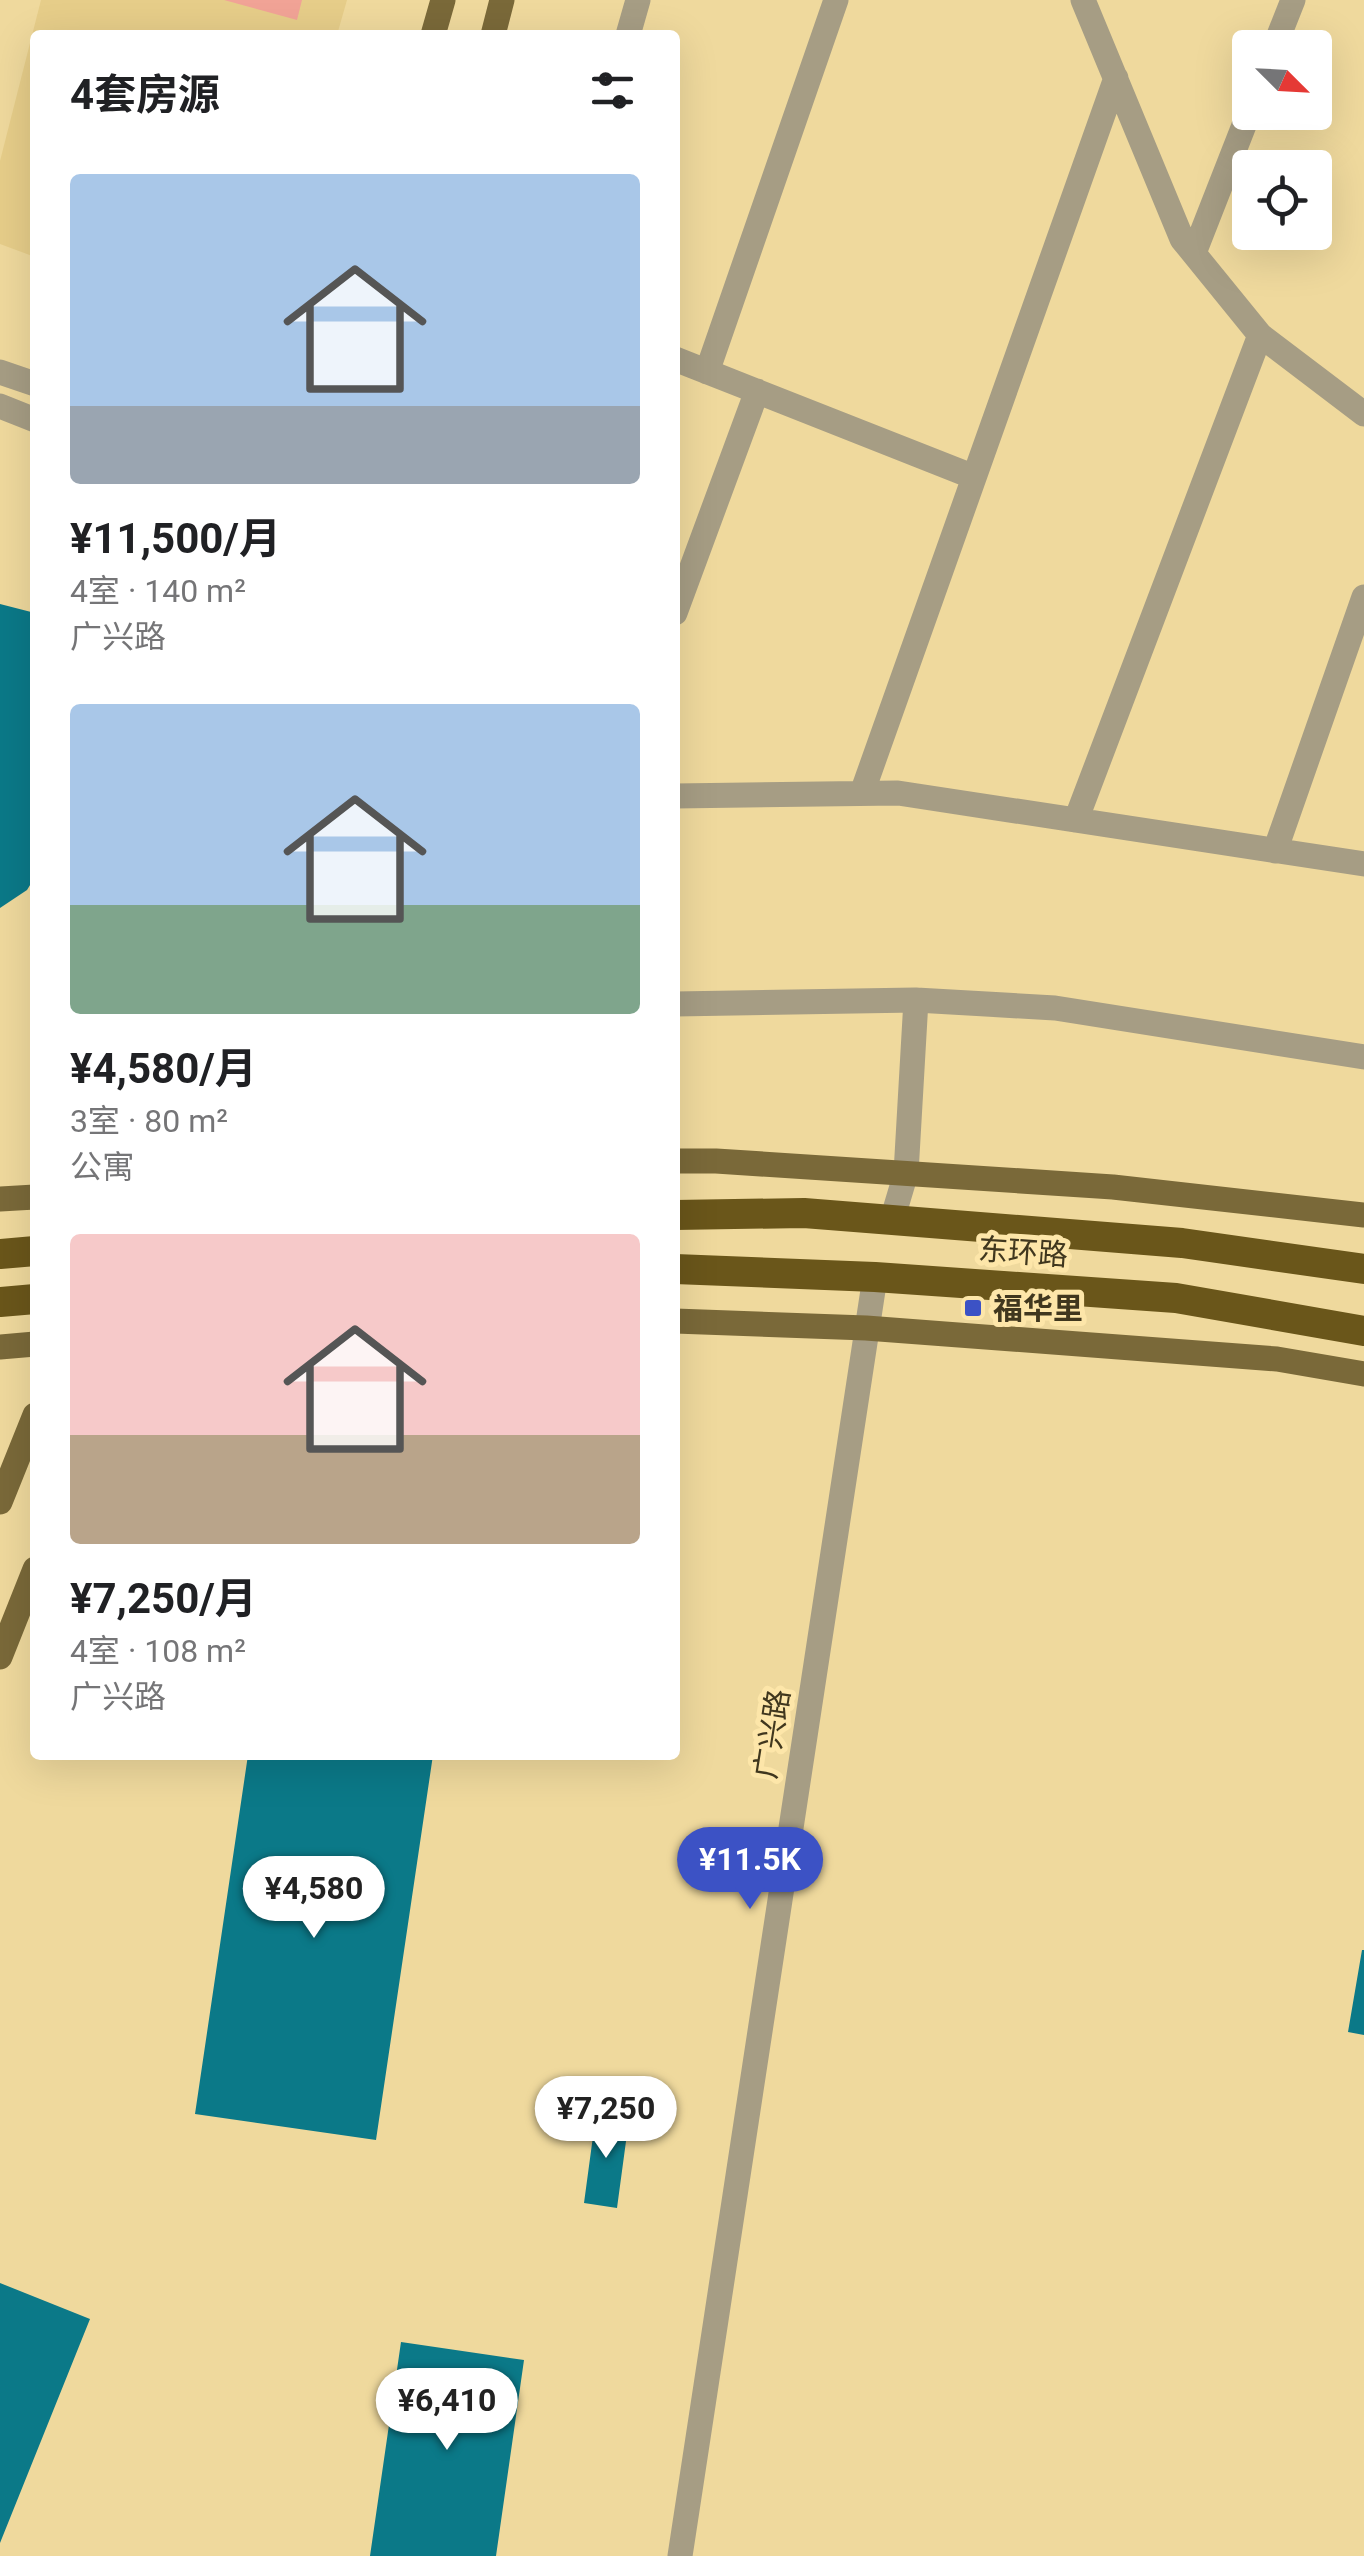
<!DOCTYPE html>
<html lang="zh">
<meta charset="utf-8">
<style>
:root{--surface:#fff;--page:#f6f6f6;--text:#202124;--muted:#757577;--accent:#3c52c5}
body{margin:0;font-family:Roboto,"Noto Sans SC",sans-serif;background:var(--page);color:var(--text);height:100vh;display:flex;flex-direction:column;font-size:38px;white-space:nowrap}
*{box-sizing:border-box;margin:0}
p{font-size:32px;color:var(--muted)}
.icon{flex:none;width:55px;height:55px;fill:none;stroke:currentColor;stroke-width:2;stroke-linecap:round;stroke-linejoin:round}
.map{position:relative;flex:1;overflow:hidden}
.sheet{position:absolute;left:30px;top:30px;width:650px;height:1730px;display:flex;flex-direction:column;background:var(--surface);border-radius:10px;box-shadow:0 10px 40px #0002}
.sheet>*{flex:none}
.needle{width:65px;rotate:114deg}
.buttons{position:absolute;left:1232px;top:30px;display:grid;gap:20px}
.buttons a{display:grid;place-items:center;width:100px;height:100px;border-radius:10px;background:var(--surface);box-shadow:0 10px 40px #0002;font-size:50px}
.price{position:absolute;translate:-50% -85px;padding:0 22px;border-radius:35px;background:#fff;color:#222;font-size:32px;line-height:65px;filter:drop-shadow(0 2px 5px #0008)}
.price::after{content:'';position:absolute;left:50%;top:60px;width:30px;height:22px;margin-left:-15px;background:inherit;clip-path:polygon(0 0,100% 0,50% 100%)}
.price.on{background:var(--accent);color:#fff}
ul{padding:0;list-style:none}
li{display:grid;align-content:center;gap:20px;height:530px;padding:0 40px}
li span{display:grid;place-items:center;height:310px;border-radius:10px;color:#555}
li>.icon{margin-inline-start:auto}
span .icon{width:180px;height:180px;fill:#fffc;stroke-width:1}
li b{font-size:42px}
h2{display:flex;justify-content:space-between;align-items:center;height:120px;padding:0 40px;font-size:42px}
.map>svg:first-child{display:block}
.built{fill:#e6cd89}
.pitch{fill:#f1a396}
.building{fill:#0b7988}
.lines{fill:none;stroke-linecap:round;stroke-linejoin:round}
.minor{stroke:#a69d84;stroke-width:25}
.major{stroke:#7a6939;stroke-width:25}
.highway{stroke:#6a561a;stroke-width:30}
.poi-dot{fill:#3c52c5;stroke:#fde6a9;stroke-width:4}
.labels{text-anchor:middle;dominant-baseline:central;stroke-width:10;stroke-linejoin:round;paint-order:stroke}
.street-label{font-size:30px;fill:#40371e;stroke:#fde6a9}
.poi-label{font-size:30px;font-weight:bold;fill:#40371e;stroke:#fde6a9;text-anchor:start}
</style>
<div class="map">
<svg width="1364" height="2556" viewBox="0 0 1364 2556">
<rect width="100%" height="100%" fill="#efd99d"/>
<path class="built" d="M41,0H347L337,35H35V257L0,244V161Z"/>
<path class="pitch" d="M224,0H302L297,20Z"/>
<path class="building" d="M0,604L35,613V877L27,890L0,908Z
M248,1755H433L376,2140L195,2114Z
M1362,1950H1364V2035L1348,2032Z
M596,2114L629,2119L617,2208L584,2203Z
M0,2283L90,2319L0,2543Z
M401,2342L524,2360L496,2556H370Z"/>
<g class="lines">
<path class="minor" d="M1083,0L1182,239L1260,335L1364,414
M628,35L638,0
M1274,48L1293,0
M1194,253L1250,110
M675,359L974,477
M0,372L35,384
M707,372L836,0
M0,406L35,420
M675,613L757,391
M862,793L1116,78
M675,796L898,793L1364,864
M1076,820L1260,335
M1275,851L1364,597
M675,1004L916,1000L1055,1008L1364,1057
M892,1220L906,1173L916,1000
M680,2556L875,1277"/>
<path class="major" d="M433,35L443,0
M493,35L502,0
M675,1161H716L1113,1187L1364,1215
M0,1199L35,1197
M675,1321L866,1328L1277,1359L1364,1374
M0,1347L35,1344
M0,1502L35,1415
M0,1657L35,1569"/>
<path class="highway" d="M675,1215L804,1213L1182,1243L1364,1269
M0,1254L35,1251
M675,1269L875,1277L1176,1298L1364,1331
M0,1302L35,1299"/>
</g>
<rect class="poi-dot" x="963" y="1298" width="20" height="20" rx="5"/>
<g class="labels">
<g class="street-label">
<text transform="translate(1023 1252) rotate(4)">东环路</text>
<text transform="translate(772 1734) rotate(-81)">广兴路</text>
</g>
<g class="poi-label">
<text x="993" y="1308">福华里</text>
</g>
</g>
</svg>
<div class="buttons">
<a><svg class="needle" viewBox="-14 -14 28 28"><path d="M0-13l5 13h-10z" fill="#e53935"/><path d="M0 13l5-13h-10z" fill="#757577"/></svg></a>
<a><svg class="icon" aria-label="locate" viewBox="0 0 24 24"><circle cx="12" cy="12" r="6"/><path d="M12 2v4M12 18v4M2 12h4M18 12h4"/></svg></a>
</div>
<b class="price on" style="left:750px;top:1912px">¥11.5K</b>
<b class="price" style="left:314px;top:1941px">¥4,580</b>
<b class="price" style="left:606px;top:2161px">¥7,250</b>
<b class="price" style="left:447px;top:2453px">¥6,410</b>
<section class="sheet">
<h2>4套房源<svg class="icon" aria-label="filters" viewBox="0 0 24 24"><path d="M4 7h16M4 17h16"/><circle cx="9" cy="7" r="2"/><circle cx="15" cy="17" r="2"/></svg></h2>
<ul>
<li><span style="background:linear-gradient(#a9c7e8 75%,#9aa5b1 0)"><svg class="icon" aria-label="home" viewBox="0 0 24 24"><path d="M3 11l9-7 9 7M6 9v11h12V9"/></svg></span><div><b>¥11,500/月</b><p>4室 · 140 m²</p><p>广兴路</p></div></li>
<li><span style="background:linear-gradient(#a9c7e8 65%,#7fa58c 0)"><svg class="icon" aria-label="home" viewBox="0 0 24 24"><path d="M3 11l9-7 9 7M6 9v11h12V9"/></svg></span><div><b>¥4,580/月</b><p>3室 · 80 m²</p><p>公寓</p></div></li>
<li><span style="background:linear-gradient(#f6c9c9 65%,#b9a48a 0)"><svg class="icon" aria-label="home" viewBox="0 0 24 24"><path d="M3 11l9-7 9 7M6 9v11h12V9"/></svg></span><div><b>¥7,250/月</b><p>4室 · 108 m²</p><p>广兴路</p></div></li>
</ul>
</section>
</div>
